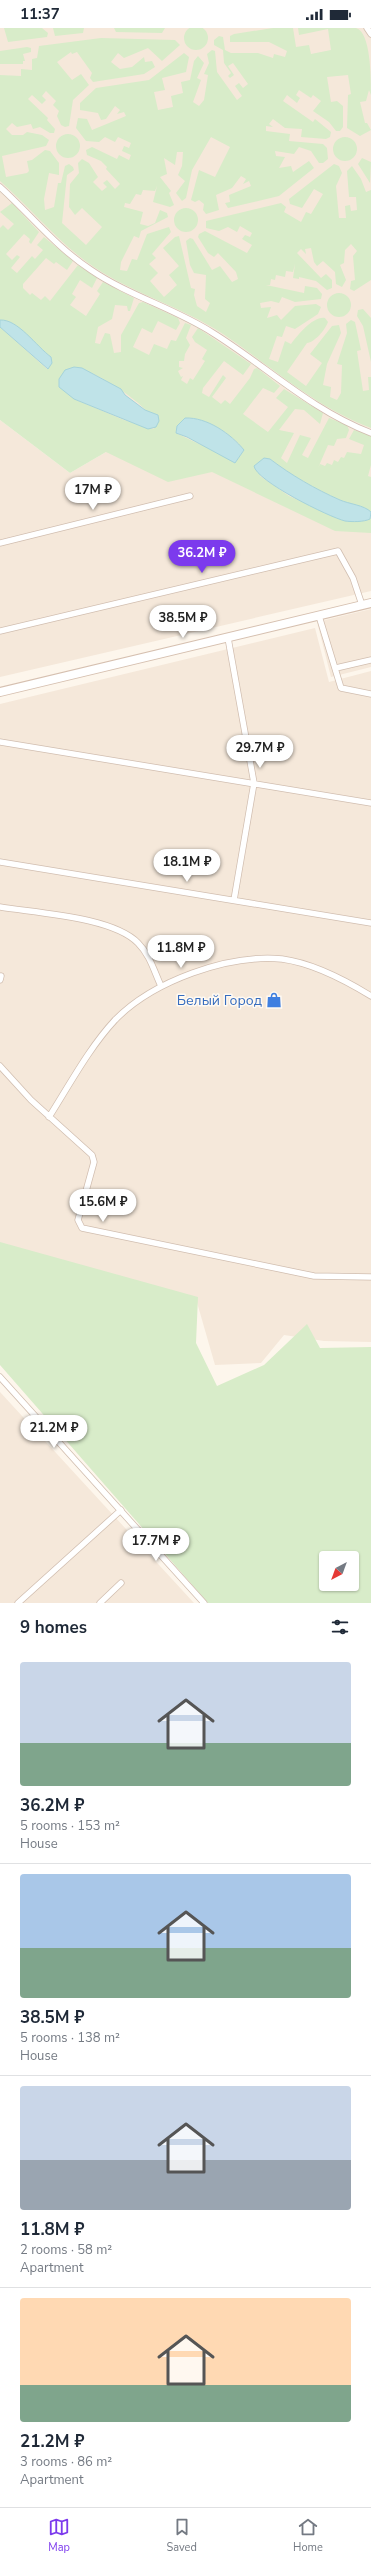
<!DOCTYPE html>
<meta charset="utf-8">
<style>
:root{--surface:#fff;--page:#f2f2f3;--text:#1f2937;--muted:#747a83;--line:#e0e1e3;--accent:#7c3aed}
body{margin:0;font-family:"Nunito Sans",sans-serif;background:var(--page);color:var(--text);height:100vh;display:flex;flex-direction:column;font-size:15px;white-space:nowrap}
*{box-sizing:border-box;margin:0}
p{font-size:13px;color:var(--muted)}
.icon{flex:none;width:22px;height:22px;fill:none;stroke:currentColor;stroke-width:2;stroke-linecap:round;stroke-linejoin:round}
.map{position:relative;height:1575px;overflow:hidden}
.panel{display:flex;flex-direction:column;background:var(--surface);flex:1}
.panel>*{flex:none}
.needle{width:26px;rotate:221deg}
.tools{position:absolute;left:319px;top:1523px;display:grid;gap:8px}
.tools a{display:grid;place-items:center;width:40px;height:40px;border-radius:4px;background:var(--surface);box-shadow:0 1px 3px #0004;font-size:20px}
.price{position:absolute;translate:-50% -34px;padding:0 9px;border-radius:14px;background:#fff;color:#222;font-size:13px;line-height:26px;filter:drop-shadow(0 1px 2px #0008)}
.price::after{content:'';position:absolute;left:50%;top:24px;width:12px;height:9px;margin-left:-6px;background:inherit;clip-path:polygon(0 0,100% 0,50% 100%)}
.price.on{background:var(--accent);color:#fff}
ul{padding:0;list-style:none}
li{display:grid;align-content:center;gap:8px;height:212px;padding:0 20px}
li+li{border-top:1px solid var(--line)}
li span{display:grid;place-items:center;height:124px;border-radius:4px;color:#555}
li>.icon{margin-inline-start:auto}
span .icon{width:72px;height:72px;fill:#fffc;stroke-width:1}
li b{font-size:17px}
h2{display:flex;justify-content:space-between;align-items:center;height:48px;padding:0 20px;font-size:17px}
.status{display:flex;justify-content:space-between;align-items:center;height:28px;padding:0 20px;background:var(--surface);direction:ltr}
.status svg{height:11px;fill:currentColor}
.menu{display:flex;justify-content:space-around;align-items:center;height:56px;border-top:1px solid var(--line);background:var(--surface);font-size:11px;color:var(--muted)}
.menu a{display:grid;justify-items:center;gap:2px}
.menu .on{color:var(--accent)}
.map>svg:first-child{display:block}
.residential{fill:#f5e8da}
.green{fill:#d8ecc9;fill-rule:evenodd}
.water{fill:#bfe3e8;stroke:#a5d3da}
.lines{fill:none;stroke-linecap:round;stroke-linejoin:round}
.street-casing{stroke:#d1beb0;stroke-width:7}
.secondary-casing{stroke:#d6c0b0;stroke-width:10}
.street{stroke:#fff;stroke-width:5.5}
.secondary{stroke:#fff;stroke-width:8}
.labels{text-anchor:middle;dominant-baseline:central;stroke-width:3;stroke-linejoin:round;paint-order:stroke}
.shop-label{font-size:14px;fill:#366cbe;stroke:#fffaf3;text-anchor:end}
</style>
<div class="status"><b>11:37</b><svg viewBox="0 0 49 12"><path d="M0 12V9h3v3zM5 12V6h3v6zM10 12V3h3v9zM15 12V0h3v12zM26 1h20v11H26zM47 4h2v5h-2z"/></svg></div>
<div class="map">
<svg width="371" height="1575" viewBox="0 0 371 1575">
<rect width="100%" height="100%" fill="#fdf6ec"/>
<path class="residential" d="M0,0H371V563L0,649V392L70,445L106,424L0,318Z
M371,581V639L331,649L317,594Z
M315,600L329,654L371,643V1314L324,1313L284,1307L261,1335L215,1337L196,1271L0,1218V676Z
M0,1364L194,1575H0Z"/>
<path class="green" d="M184 10a12 12 0 1 1 24 0a12 12 0 1 1-24 0Z
M4,0H42L48,5L47,9L8,14Z
M53,0H84L83,5L55,8Z
M114,0H165L162,5L116,4Z
M273,0H293L296,19L309,17L311,26L331,22L328,1L299,7L298,0H356C371,4 371,50 371,67L369,62L366,73L360,74L365,95H367L371,102L360,108L347,100L348,67L351,66L348,47L327,49L331,74L337,73L343,78V99L340,103H336L329,94L313,83L321,73L313,67L311,70L299,62L296,67L300,70L297,75L287,67L283,73L313,94L315,91L331,104L330,109L326,111L301,109L302,101L285,100L273,91L269,96L273,99L266,98V103L290,106L289,113L323,116L327,120L328,131L323,135H319L311,123L299,119L294,126L275,123L276,128L285,129L279,140L291,138L293,144L309,133L314,140L279,168L228,180L225,175L230,174L229,167L251,158L249,153L243,156L246,151L241,148L232,160L216,167L219,182L206,186L203,182L204,176L199,172L195,174L191,172L199,142L215,149L230,119L211,109L192,142L186,170L182,173L176,165L185,153L178,147L182,138L183,124H177L175,137L164,130L167,146L160,149L171,163L169,165L174,177L170,179L153,174L157,158L155,163L143,162L141,167L136,166L130,176L125,175L124,179L143,184L140,196L148,198L155,195L160,182L167,185L168,189L141,203L139,210L134,208L121,234L120,242L127,243L132,231L137,232L147,206L169,199L171,204L152,226L156,230L149,236L158,245L150,253L164,269L177,257L169,247L179,238L163,220L175,209L179,208L191,260L195,261L194,267L197,278L206,284L210,275L205,271L206,247L194,245L190,237L186,213L190,210L193,211L212,242L220,238L232,254L238,251L236,244L218,225L214,229L208,225L198,209L199,206L205,203L247,225L252,217L242,211L245,207L250,209L252,205L240,198L237,204L228,199L219,203L206,200V193L281,175L286,179L284,184L301,194L306,184L311,186L323,166L314,161L302,180L290,176L289,171L334,136L339,138L342,145L336,158L339,190H346L345,178L350,177L351,183L357,182L356,169H349L347,143L352,138L361,151L366,164L371,162V252L354,263L350,261L351,253L355,252L353,228L357,223L351,216L345,222L344,235L340,237L346,252L342,259L336,256L335,244L323,233L317,238L314,234L311,220L305,221L306,226L301,221L297,225L321,250L326,246L332,252V260L327,262L316,253L299,249V251L293,250L295,236L293,244L286,243L285,249L276,247L275,252L271,251L270,257H266L304,265L305,258L317,260L322,266L321,271L295,274L282,269L279,275L271,273L260,275L261,280L271,279L267,290L277,287L281,292L295,278L316,276L321,279L318,286L295,301L286,298L282,309L277,308L269,331L278,334L285,313L291,316C298,307 313,288 325,290L328,294C325,302 315,314 307,315L287,344L306,358L322,335L310,326L332,298L339,297L341,305L327,336L323,357L331,359L330,369L337,372L341,365L342,337L337,336L347,305L346,296L351,292L355,294L361,322L357,323L363,363L369,362L368,349H371V400C315,379 272,339 223,306C182,279 134,266 94,239C58,215 32,181 0,153V47L21,48V41L32,42V31L37,30L39,18L101,10L175,12L180,17L162,33L148,20L124,30L118,25L111,34L120,41L132,39L144,29L145,34L152,33L155,39L144,46L93,54L90,50L92,45L77,24L72,26L71,24L57,34L72,52L81,46L89,57L73,72L69,98L65,99L61,97L57,88L59,83L53,77L56,73L46,63L42,68L46,72L42,76L32,67L28,71L48,90L47,92L55,101L54,105H50L40,99L33,101L31,96L17,99L12,95L6,101L12,107H23L27,104L42,107L49,112L46,118L2,128L6,149L27,145L29,143L27,133L32,132L45,122L50,123L59,135V147L49,145L44,171L45,182L54,179L58,155H61L65,138L69,136L73,139L74,142L67,147L62,195L86,217L102,199L82,180L75,187L69,179L70,156L79,145L78,135L82,131L89,135L98,149L93,154L102,163L107,159L103,155L107,152L115,161L120,156L106,141L107,139L101,133L87,127L86,122L92,119L117,131L119,127L129,132L131,127L122,123L124,118L129,120L131,115L118,109L115,114L105,109L99,114L86,113L76,100L78,90L87,91L92,102L126,88L124,84L117,86L120,82L115,78L106,91L101,92L98,85L80,82V75L96,60L149,52L184,25L189,29L186,44L162,50L165,62L154,64L158,82L173,79L171,68L183,65L181,54L190,52L194,33L198,28L204,35L197,50L201,52L193,74L199,78L204,72L208,47L204,46L209,35L207,26L212,22L215,23L217,44L237,72L242,68L235,58L239,55L243,60L248,56L233,35L228,38L234,47L230,50L228,48L231,45L224,35L223,22L214,17V12L219,8L223,9L225,22L231,25H258L273,30L274,26L285,29L287,23L269,14H230V8L234,6Z
M27,19L31,20V24L23,26L25,33H23V36H0V23Z
M56 118a12 12 0 1 1 24 0a12 12 0 1 1-24 0Z
M333 121a12 12 0 1 1 24 0a12 12 0 1 1-24 0Z
M362,130L371,134L370,155L358,136Z
M12,175L39,204L31,216L29,214L30,211L24,206L6,226L12,232L17,227L20,229L11,240L17,245L32,228L35,231L43,222L37,217L44,209L73,233L67,242L56,234L54,236L46,230L23,256V260L30,267L32,265L41,272L45,268L50,273L78,237L97,250L92,260L80,252L72,266L76,269L70,277L86,288L100,266L97,263L103,254L134,270L130,283H128L127,278L115,277L112,291L98,299L95,315L100,316L105,305L110,306L114,325L121,324V307L139,275L143,274L178,290L180,295L176,302L158,293L152,305L142,300L133,319L149,327L154,316L167,321L171,312L176,313L185,295L191,297L186,310L190,317L185,326L184,333H179V339L183,340L178,343L181,349L183,348L181,352L187,356L190,350L193,352L205,333L202,331L207,322L195,314L192,309L198,300L251,336L243,347L224,333L203,360L202,365L209,369L223,347L226,350L212,369L221,376L225,372L230,376L250,350L254,341L257,340L280,358L274,365L263,360L243,386L268,404L288,379L276,370L284,361L323,385L320,396L304,382L295,381L279,402L294,405L281,430L287,435L300,407L311,410L302,427L308,430L329,390L347,397L349,402L346,410L337,411L334,418L328,417L318,440L320,436L325,438L327,435L332,437L334,432L338,434L341,429L344,430L347,424L361,426L364,417L349,411L354,402L371,407V437L368,448L371,449V484C363,477 349,477 340,472C315,461 291,447 270,431L260,448L289,468L345,493L370,491L371,485V505L335,503L212,444L168,454L106,424L70,445L0,392V299L47,341L51,329C34,317 21,296 0,292V200L3,197L8,202L14,196L0,184ZM74,339C90,340 138,371 147,384C150,388 152,396 154,401L124,392L74,371ZM185,390C206,389 232,406 244,422L238,431C216,424 196,415 176,405L177,398Z
M174 192a12 12 0 1 1 24 0a12 12 0 1 1-24 0Z
M327 277a12 12 0 1 1 24 0a12 12 0 1 1-24 0Z
M363,281L371,290V334L363,298L357,288L358,282Z
M0,1214L198,1269L196,1315L217,1358L264,1337L307,1296L320,1320L371,1319V1575H208L0,1337ZM326,1530H352V1556H326Z"/>
<path class="water" d="M0,292C18,291 36,318 51,329L52,335L48,341L0,299Z
M74,339L82,340L121,361L125,367L145,382L158,387L159,393L156,399L148,401L74,371L59,359V351L65,342Z
M185,390C207,389 231,406 244,422L235,435L187,409L176,405L177,398Z
M264,430L270,431C291,447 315,461 340,472C349,476 364,477 371,484L370,491C364,494 352,494 345,493C329,489 256,453 254,438Z"/>
<g class="lines">
<defs>
<path id="street" d="M367,0L371,6
M0,159C31,187 56,219 91,242C129,268 174,280 213,305C266,338 311,382 371,405
M0,515L190,468
M319,588L341,660L371,666
M0,603L338,523L353,550L362,577
M228,610L254,755L234,872
M336,640L371,632
M0,714L371,775
M0,834L371,895
M0,879C37,885 113,889 138,915C150,927 154,943 161,958
M0,952L1,948
M0,1038L31,1072L92,1127L94,1134L78,1192L82,1200L314,1248L371,1249
M49,1089C70,1056 89,1020 115,992C153,953 228,926 282,931C312,935 345,952 371,968
M0,1349L204,1575
M18,1575L121,1482
M100,1575L121,1555"/>
<path id="secondary" d="M0,664L371,575"/>
</defs>
<use href="#street" class="street-casing"/>
<use href="#secondary" class="secondary-casing"/>
<use href="#street" class="street"/>
<use href="#secondary" class="secondary"/>
</g>
<defs>
<symbol id="shop-bare" viewBox="-9 -9 18 18"><path d="M-5-2.5h2.3a2.7 3.5 0 0 1 5.4 0H5L5.5 6h-11ZM-1.5-2.5h3a1.5 2.3 0 0 0-3 0Z" fill="#3f7fe0" stroke="#fffaf3" stroke-width="2.5" paint-order="stroke"/></symbol>
</defs>
<g fill-rule="evenodd">
<use href="#shop-bare" x="263" y="961" width="22" height="22"/>
</g>
<g class="labels">
<g class="shop-label">
<text x="262" y="972">Белый Город</text>
</g>
</g>
</svg>
<div class="tools">
<a><svg class="needle" viewBox="-14 -14 28 28"><path d="M0-13l5 13h-10z" fill="#e53935"/><path d="M0 13l5-13h-10z" fill="#747a83"/></svg></a>
</div>
<b class="price" style="left:93px;top:483px">17M ₽</b>
<b class="price on" style="left:202px;top:546px">36.2M ₽</b>
<b class="price" style="left:183px;top:611px">38.5M ₽</b>
<b class="price" style="left:260px;top:741px">29.7M ₽</b>
<b class="price" style="left:187px;top:855px">18.1M ₽</b>
<b class="price" style="left:181px;top:941px">11.8M ₽</b>
<b class="price" style="left:103px;top:1195px">15.6M ₽</b>
<b class="price" style="left:54px;top:1421px">21.2M ₽</b>
<b class="price" style="left:156px;top:1534px">17.7M ₽</b>
</div>
<section class="panel">
<h2>9 homes<svg class="icon" aria-label="filters" viewBox="0 0 24 24"><path d="M4 7h16M4 17h16"/><circle cx="9" cy="7" r="2"/><circle cx="15" cy="17" r="2"/></svg></h2>
<ul>
<li><span style="background:linear-gradient(#c9d6e8 65%,#7fa58c 0)"><svg class="icon" aria-label="home" viewBox="0 0 24 24"><path d="M3 11l9-7 9 7M6 9v11h12V9"/></svg></span><div><b>36.2M ₽</b><p>5 rooms · 153 m²</p><p>House</p></div></li>
<li><span style="background:linear-gradient(#a9c7e8 60%,#7fa58c 0)"><svg class="icon" aria-label="home" viewBox="0 0 24 24"><path d="M3 11l9-7 9 7M6 9v11h12V9"/></svg></span><div><b>38.5M ₽</b><p>5 rooms · 138 m²</p><p>House</p></div></li>
<li><span style="background:linear-gradient(#c9d6e8 60%,#9aa5b1 0)"><svg class="icon" aria-label="home" viewBox="0 0 24 24"><path d="M3 11l9-7 9 7M6 9v11h12V9"/></svg></span><div><b>11.8M ₽</b><p>2 rooms · 58 m²</p><p>Apartment</p></div></li>
<li><span style="background:linear-gradient(#ffd9b3 70%,#7fa58c 0)"><svg class="icon" aria-label="home" viewBox="0 0 24 24"><path d="M3 11l9-7 9 7M6 9v11h12V9"/></svg></span><div><b>21.2M ₽</b><p>3 rooms · 86 m²</p><p>Apartment</p></div></li>
</ul>
</section>
<nav class="menu">
<a class="on"><svg class="icon" aria-label="map" viewBox="0 0 24 24"><path d="M3 6l6-2 6 2 6-2v14l-6 2-6-2-6 2zM9 4v14M15 6v14"/></svg>Map</a>
<a><svg class="icon" aria-label="saved" viewBox="0 0 24 24"><path d="M7 4h10v16l-5-4-5 4z"/></svg>Saved</a>
<a><svg class="icon" aria-label="home" viewBox="0 0 24 24"><path d="M3 11l9-7 9 7M6 9v11h12V9"/></svg>Home</a>
</nav>
